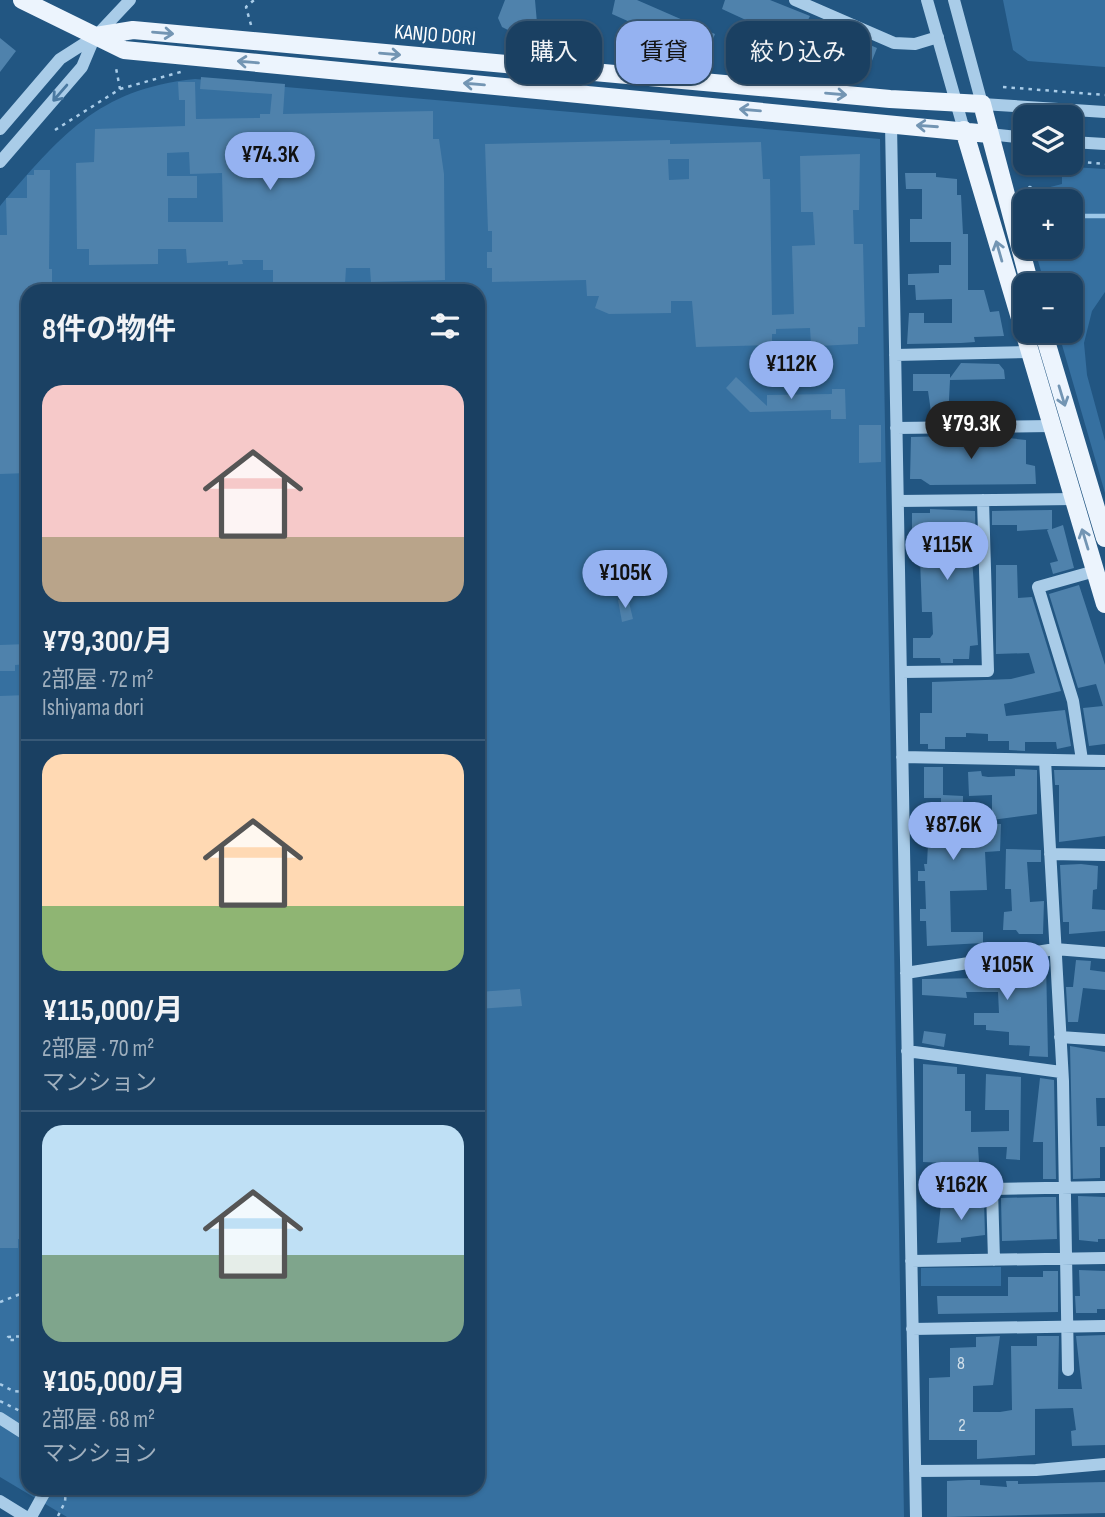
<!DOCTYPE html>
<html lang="ja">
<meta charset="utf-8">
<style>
:root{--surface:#1a4062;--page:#274b6b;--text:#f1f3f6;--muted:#9fafbe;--line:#385977;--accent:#95b2f1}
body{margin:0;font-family:"Sofia Sans Condensed","Noto Sans JP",sans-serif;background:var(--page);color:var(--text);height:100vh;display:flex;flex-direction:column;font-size:26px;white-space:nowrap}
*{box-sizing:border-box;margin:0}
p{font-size:23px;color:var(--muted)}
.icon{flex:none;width:38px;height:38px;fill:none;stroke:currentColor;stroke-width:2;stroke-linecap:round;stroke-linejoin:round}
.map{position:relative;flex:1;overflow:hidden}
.sheet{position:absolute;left:21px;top:284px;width:464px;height:1211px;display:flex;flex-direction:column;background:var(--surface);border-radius:21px;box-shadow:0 2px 5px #0004,0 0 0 2px var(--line)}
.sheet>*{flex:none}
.banner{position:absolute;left:506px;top:21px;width:494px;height:63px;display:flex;gap:14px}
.controls{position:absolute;left:1013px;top:105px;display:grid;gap:14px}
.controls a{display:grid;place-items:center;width:70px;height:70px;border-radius:14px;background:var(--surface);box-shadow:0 2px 5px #0004,0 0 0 2px var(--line);font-size:35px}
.price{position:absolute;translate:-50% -60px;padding:0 16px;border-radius:24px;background:var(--accent);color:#111;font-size:23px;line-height:46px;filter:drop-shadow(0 2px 4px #0008)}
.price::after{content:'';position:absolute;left:50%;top:42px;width:21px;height:16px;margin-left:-10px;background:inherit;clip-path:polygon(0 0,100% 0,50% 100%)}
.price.selected{background:#222;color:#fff}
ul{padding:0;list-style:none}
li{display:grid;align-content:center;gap:14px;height:371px;padding:0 21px}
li+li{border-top:2px solid var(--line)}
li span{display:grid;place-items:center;height:217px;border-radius:21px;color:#555}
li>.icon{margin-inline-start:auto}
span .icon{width:126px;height:126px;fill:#fffc;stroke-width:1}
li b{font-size:30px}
h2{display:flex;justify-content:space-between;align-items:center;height:84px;padding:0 21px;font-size:30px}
.pill{padding:0 24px;border-radius:21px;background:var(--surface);box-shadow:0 2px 5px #0004,0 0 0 2px var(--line);font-size:24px;line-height:63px}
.pill.selected{background:var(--accent);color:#111}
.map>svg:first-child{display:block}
.green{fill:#3670a0;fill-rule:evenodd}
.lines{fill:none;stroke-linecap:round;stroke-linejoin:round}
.stream{stroke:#9dc8e9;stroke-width:4.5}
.building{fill:#4f82ac;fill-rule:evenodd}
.path{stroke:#a9cce8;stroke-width:2.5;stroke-dasharray:3.5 5;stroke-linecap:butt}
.minor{stroke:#a9cce8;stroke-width:12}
.major{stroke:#ecf4fd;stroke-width:18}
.oneway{stroke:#7395b3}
.oneway2{stroke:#4a79a1}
.labels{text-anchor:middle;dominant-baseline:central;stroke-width:7;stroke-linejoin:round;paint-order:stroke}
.number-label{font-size:18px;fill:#d3e0ea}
.street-label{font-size:21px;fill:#fff;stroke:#225682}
</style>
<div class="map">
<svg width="1105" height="1517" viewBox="0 0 1105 1517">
<rect width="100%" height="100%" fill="#225682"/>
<path class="green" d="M1003,0H1105V67L1028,61L1013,50Z
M195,79L880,139L904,1517H67L0,1477V206C60,137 97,89 195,79ZM28,290H478V1488H28Z
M1072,167L1105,169V292L1092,311L1084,343L1087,375L1105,441V493L1058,331H1071V285H1045L1034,247H1071V201H1026L1025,217L1019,195L1062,184V177H1071Z
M1001,1267V1286H921V1268Z"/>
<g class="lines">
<path class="stream" d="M1030,188L1034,201
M1071,216H1105"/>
</g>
<path class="building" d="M505,0H535L537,23L532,30L518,35L502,27L498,18Z
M615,0H637L715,34L706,56L612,14Z
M725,0H770L810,16L808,20L822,27L816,39L783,25L781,28L763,21L761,27L722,9Z
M823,35L852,48L856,39L877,48L866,76L844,67L847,60L818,49Z
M0,38L16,51L0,72Z
M201,77L285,84L283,114L433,111V139H439L444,174L445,280L371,282L370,268H346L345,284H273V270H263V260H242L243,264L228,265V261L187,263L186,249H158V264L89,265V249H77L76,163L94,162L95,129L185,126V100H179L178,82H195L196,119L260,118V114H270L272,94L200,89ZM189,152L190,174L222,173L223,222H168V198H197V176H167V153Z
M670,140V144L761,142L763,179H770L772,315L794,314L792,246L815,245L813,212H801L800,156L860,154L859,210H853L854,244H863L865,327H858V344L819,346L811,344L810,328L776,329V334H772V345L696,347L692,301H671V313L609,314L595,308L599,296H587L586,280L492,282V268H487V252H492V231H488L485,144ZM668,159H689V179L669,180Z
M34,170H50L49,269H52V286H28V473L0,474V235H7L6,198H27V175H34Z
M905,173H936V177L957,179V195H961L963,234H968V290H984L990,312L999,311L1004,336L974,337L975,342L961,343L907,344L909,313H924V323H952V299L916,300L915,285H908V274L939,273V265H951V242H910V219H922V189H906Z
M961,363L999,364L1004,370L1005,379L950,380L948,419H932L928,391H913V374H950V378Z
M736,377L767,406V395L832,394V389H845L846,419H831V410L750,412L726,388Z
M859,425H881V462L859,463Z
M948,436L949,439H980V436H990L1026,440V464L1035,466L1036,484L930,485L921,479H910L911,437Z
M930,509L975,511L976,558H972L978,645L970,646L969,659H953V663H941L940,658H913V638H930L933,634L932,612H922L920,559L912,557V513H930Z
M1052,510V529L1063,525L1074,568L1053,574L1050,563L1058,561L1047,530L1049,529L1017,531V525H992V511Z
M996,565H1017L1018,598L1032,597L1061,691L1004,704L1006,716L1065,710L1071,746L1057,749L1056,742H1025V751L1009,750V741H988V734L966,733V737H945V749H928V744H920V713H932V682L1011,679L1035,673L1029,653L996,654Z
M1079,585L1105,665V744L1089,746L1083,708L1103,706L1096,684L1078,688L1049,594Z
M628,598L633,619L622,622L618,600Z
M28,644V664L15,665V671H0V645Z
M28,695V1003H24L28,1239H18V1248H0V696Z
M924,767H943V795L963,796V823L1001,824L1000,851L985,852L987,890L950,891L951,932H983V943L927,946L926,921H920V909H926L925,881H918V871H925L924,864H927L929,822L941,823V798H924Z
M1015,769L1037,770V814L992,820V795L969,796L968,772L981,771L982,776L988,777L1015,776Z
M1054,770H1105V836L1059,842V785H1055Z
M1006,849L1041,850V862H1027L1030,902L1044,901L1043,934H1019L1016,930H1003L1004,912L1012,911L1011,889H1005Z
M1081,864L1098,866L1097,889L1093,890L1092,909L1105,910V931L1069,934V922H1063L1060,865Z
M1046,960L1048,1057L1029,1056L1030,1046L1009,1045V1032L986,1030V1025H974V1013H999L998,992H966L967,998L922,995V979L984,978V969L1023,968L1029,966V962Z
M1076,960L1091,961L1090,970L1105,972V990L1083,988L1078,1022H1068L1066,987H1073Z
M520,989L522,1006L478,1009V992Z
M924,1031L946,1034L944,1047L922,1043Z
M1070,1046L1105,1052V1098H1096L1097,1126H1105V1147H1100V1178L1073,1179Z
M923,1064L957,1067V1074H965V1111H971V1132L1009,1131V1110H985L986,1074L1021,1077L1020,1160L1006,1159L1007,1147H978L979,1162L967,1163V1181H945V1163L923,1162Z
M1040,1078L1054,1080L1056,1179H1043V1142H1033Z
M1078,1196L1105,1197V1239H1098V1242L1079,1240Z
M1044,1197H1056L1057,1239L1002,1241L1001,1198Z
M965,1201H984L985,1235L961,1238V1242L937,1243L941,1204L965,1208Z
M1079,1270L1105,1271V1309H1097V1313H1076L1075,1296H1080Z
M1043,1271H1058V1312L938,1314L937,1296H1008V1277H1043Z
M1105,1335V1445L1072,1446L1071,1431L1076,1430L1073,1408L1035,1409V1455L977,1459V1440H929V1378L950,1377V1348L976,1347V1337L1000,1336L993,1385L973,1386V1412H1000L1012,1410L1011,1346H1037V1336H1059L1058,1389H1082L1076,1336Z
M968,1480H980V1485L1007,1487L1006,1481H1018V1484L1105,1482V1513L947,1517V1481Z"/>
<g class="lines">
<path class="path" d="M251,25L246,7L254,0
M1003,87L1105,95
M120,89L184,71
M55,130L120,89L116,68
M1022,157H1026
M1071,161L1105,164
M26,1057H28
M0,1302L28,1291
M28,1336L8,1337V1340H28
M0,1384L13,1391L28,1392
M0,1401L28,1415
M58,1516L65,1502L66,1488"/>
<path class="minor" d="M795,0L894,43L915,44L938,37
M927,0L964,130
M954,0L982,104L1105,112
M891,124L916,1517
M0,129L60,59L96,36L130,0
M989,134L1026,138
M1071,142L1105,144
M0,162L82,67L95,36
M895,355L1029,352
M896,428L1051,426
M898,501L1073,499
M901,672L988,671L983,500
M902,757L1105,761
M1045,760L1063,1081L1068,1370
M1082,760L1073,701L1038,587L1095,571
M1050,854L1105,855
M906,973L1055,949L1105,953
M1060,1037L1105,1040
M907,1051L1061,1072
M994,1260L992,1189L1105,1187
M911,1261L1105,1258
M912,1329L1105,1326
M0,1418L28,1436
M915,1471L1036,1470L1105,1464
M0,1501L26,1517
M31,1517L47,1488"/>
<path class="major" d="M22,0L124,50L989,134
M96,36L133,30L890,99L982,104L1030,285
M964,130L1105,604
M1043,331L1105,538"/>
</g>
<defs><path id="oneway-shaft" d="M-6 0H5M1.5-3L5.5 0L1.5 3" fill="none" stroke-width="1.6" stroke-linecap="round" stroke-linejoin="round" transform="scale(1.75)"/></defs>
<g class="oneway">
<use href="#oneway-shaft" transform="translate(163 33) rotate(5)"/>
<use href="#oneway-shaft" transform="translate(390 54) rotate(5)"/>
<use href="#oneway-shaft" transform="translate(248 62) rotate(-175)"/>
<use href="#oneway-shaft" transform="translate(474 84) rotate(-175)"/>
<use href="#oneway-shaft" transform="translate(836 94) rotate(5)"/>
<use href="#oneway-shaft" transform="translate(750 110) rotate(-175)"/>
<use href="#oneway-shaft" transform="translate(927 126) rotate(-176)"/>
<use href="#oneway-shaft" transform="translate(999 251) rotate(-106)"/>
<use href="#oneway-shaft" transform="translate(1062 396) rotate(73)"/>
<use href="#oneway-shaft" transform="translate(1085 539) rotate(-107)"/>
</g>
<use class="oneway2" href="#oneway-shaft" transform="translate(60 93) rotate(131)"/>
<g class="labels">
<g class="number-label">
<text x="961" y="1363">8</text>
<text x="962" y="1425">2</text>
</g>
<g class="street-label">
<text transform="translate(435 35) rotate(5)">KANJO DORI</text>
</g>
</g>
</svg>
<div class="controls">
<a><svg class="icon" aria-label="layers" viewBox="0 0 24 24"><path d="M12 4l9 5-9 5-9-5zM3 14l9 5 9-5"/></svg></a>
<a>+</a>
<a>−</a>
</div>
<b class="price" style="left:270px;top:192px">¥74.3K</b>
<b class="price" style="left:791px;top:401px">¥112K</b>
<b class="price selected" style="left:971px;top:461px">¥79.3K</b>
<b class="price" style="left:947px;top:582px">¥115K</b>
<b class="price" style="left:625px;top:610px">¥105K</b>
<b class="price" style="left:953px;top:862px">¥87.6K</b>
<b class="price" style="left:1007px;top:1002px">¥105K</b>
<b class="price" style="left:961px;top:1222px">¥162K</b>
<div class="banner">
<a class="pill">購入</a>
<a class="pill selected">賃貸</a>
<a class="pill">絞り込み</a>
</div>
<section class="sheet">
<h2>8件の物件<svg class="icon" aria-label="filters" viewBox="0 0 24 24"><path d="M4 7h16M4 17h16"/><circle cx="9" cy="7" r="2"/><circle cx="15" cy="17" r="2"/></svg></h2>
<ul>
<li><span style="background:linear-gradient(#f6c9c9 70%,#b9a48a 0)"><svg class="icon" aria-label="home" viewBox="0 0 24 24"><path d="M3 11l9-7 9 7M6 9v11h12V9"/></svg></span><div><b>¥79,300/月</b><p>2部屋 · 72 m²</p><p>Ishiyama dori</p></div></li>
<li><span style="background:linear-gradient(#ffd9b3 70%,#8fb573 0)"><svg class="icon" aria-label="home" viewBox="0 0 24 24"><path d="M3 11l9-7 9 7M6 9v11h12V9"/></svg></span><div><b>¥115,000/月</b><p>2部屋 · 70 m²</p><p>マンション</p></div></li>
<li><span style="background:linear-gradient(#bfe0f5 60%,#7fa58c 0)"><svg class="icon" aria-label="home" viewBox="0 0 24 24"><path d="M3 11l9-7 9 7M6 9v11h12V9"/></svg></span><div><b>¥105,000/月</b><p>2部屋 · 68 m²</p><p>マンション</p></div></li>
</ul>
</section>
</div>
